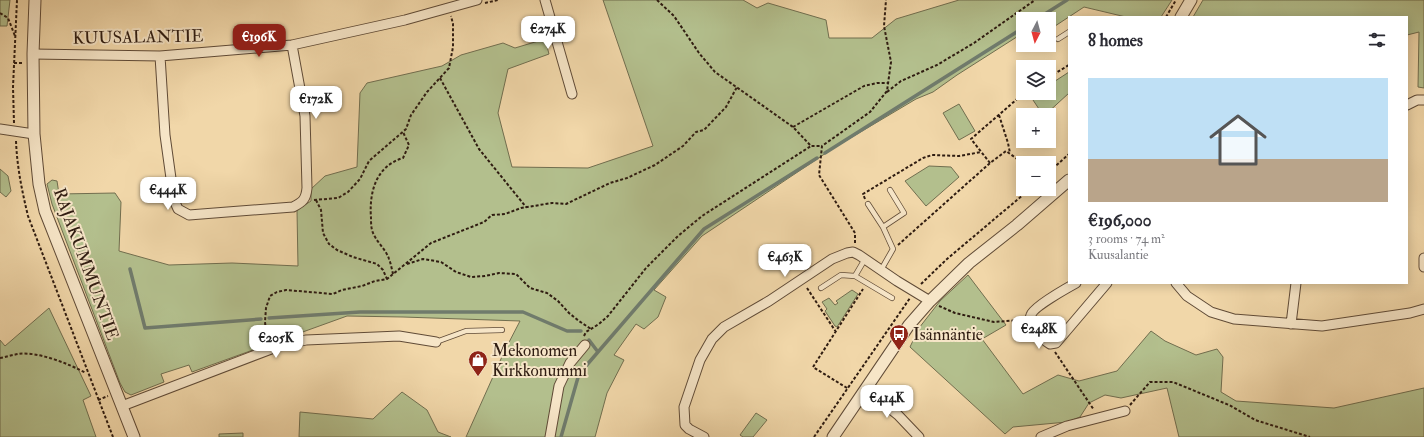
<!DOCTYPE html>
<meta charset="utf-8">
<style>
:root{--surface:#fff;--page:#f7f7f7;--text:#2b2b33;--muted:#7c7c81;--line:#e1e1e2;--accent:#8f2418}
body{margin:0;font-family:"IM FELL Double Pica",serif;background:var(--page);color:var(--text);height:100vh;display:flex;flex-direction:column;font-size:15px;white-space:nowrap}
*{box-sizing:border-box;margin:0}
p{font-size:13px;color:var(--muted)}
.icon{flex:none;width:22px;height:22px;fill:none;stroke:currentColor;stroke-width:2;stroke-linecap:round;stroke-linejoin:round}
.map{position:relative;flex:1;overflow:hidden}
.sheet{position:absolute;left:1068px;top:16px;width:340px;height:268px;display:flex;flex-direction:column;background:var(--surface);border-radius:0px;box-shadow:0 2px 10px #0003}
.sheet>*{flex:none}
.needle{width:26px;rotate:186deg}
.fabs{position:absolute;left:1016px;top:12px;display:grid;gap:8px}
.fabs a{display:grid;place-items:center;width:40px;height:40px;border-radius:0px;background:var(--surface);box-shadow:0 2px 10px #0003;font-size:20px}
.price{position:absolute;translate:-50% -34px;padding:0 9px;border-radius:8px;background:#fff;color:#222;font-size:13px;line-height:26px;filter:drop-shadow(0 1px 2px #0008)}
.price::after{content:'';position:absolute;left:50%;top:24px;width:12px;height:9px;margin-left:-6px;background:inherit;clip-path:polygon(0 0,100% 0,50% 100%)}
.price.current{background:var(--accent);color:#fff}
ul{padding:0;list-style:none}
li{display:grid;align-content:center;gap:8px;height:212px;padding:0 20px}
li+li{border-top:1px solid var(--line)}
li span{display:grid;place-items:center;height:124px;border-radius:0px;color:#555}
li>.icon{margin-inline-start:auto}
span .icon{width:72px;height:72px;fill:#fffc;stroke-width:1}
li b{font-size:17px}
h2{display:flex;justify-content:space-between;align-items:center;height:48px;padding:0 20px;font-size:17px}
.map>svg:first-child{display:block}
.green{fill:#b3bf8d;stroke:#716e4f}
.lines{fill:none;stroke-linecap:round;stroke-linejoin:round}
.stream{stroke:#707b6c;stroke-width:3.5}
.service-casing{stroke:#604b37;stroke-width:6}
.minor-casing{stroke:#604b37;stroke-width:11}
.tertiary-casing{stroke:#604b37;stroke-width:13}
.path{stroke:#2f1c11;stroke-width:2;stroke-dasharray:3 2;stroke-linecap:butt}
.service{stroke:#f6e5c7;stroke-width:4.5}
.minor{stroke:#f6e5c7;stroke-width:9}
.tertiary{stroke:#f6e5c7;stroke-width:11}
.labels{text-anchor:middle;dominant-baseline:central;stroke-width:4;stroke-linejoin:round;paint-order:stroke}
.street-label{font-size:17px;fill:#2f1c11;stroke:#f6e5c7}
.poi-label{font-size:17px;fill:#2f1c11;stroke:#f6e5c7;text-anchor:start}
</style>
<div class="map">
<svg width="1424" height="437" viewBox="0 0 1424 437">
<rect width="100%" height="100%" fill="#f1d7a9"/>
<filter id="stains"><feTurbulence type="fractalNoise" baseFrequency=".005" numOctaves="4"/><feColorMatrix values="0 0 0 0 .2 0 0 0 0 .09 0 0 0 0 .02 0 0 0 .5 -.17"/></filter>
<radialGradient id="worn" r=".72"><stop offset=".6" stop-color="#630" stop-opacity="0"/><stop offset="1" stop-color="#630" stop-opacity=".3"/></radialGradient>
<path class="green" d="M0,0H10L7,26H0Z
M603,0H743L757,8L768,3L826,20L829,38H872L896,19L959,0H1172L1161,17H1126L1084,7L1049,30V19H1023V33L957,75L933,92L916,99L832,149L702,236L654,290L666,297L658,317L644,329L636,324L614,355L624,360L607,393L595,437H466L505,350L520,321L403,317L347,316L192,372L189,365L161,374L164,382L131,395L125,392L120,383L52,204L47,184L52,180L57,181L59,194L115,193L121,202L119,251L169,265L232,263L298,266L297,210L311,201V189L325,176L357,167L360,93L367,83L442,66L461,55L503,43L515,48L545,39L549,54L508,69L498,113L512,167L588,168L653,146Z
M1203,0H1424V88L1418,87L1419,32L1407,35V17H1193Z
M1069,72V93L1045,115H1043L1031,97L1037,93H1049V85Z
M959,104L975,131L959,140L943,113Z
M929,166L951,167L959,177L926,206L905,181Z
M0,169L8,176L11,191L6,197L0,192Z
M968,275L1006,325L982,339L1023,394L1058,375L1079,381L1117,371L1151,331L1165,341L1196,355L1217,349L1223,357L1221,392L1236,401L1334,408L1424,388V437H1179L1167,388L1121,398L1105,395L1089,403L1080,417L1067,422L1013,427L1005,434L910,347L919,328L940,301Z
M852,290L858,294L837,327L835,326L825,311L827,309L822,302L829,298L835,305L838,303L836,301Z
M49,308L91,396L83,400L96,437H0V340L5,346Z
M402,392L427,410L438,432L451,437H299L300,412L373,419Z
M756,413L767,420L753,437H743L740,435Z
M243,433V437H219V434Z"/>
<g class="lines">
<path class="stream" d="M1037,19L1067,0
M825,153L1023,28
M130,269L145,328L261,319
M269,318L360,312H523L567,331H581
M589,340L598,352
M561,437L579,374L704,229L817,158"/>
<defs>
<path id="service" d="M1058,39L1069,32
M868,204L883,227L904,213L890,190
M881,270L893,249L883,227
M855,276L865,259
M821,288L841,275L855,276L892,298
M436,342L466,331L502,330"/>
<path id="minor" d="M545,0L572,94
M33,54L160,56L292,45L405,20L477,0
M160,56L165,135L174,200L178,209L189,215L293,207C303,202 306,199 307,188L305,116L292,45
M1407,105L1417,100H1424
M0,129L34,134
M1424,258V267
M1076,283C1067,288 1033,307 1031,315C1027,325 1042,339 1050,344L1056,343L1107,283
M1176,283L1187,296L1211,312L1234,319L1322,326L1410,313L1424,309
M1291,324L1296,283
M866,389L898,415L919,437
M122,406L279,346L306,340L399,336L436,342
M550,437L559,386L570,363L585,345
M704,437L689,429L685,425L684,407L700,360L712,339L724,327L769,301L832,259L847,253L853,252L859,255L897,281L930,301
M1041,437L1067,426L1125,411"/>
<path id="tertiary" d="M35,0L33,54L34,134L39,184L45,211L134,437
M1181,17L1191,0
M833,437L909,325L930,301L969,263L1017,225L1069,180"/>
</defs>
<use href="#service" class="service-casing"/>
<use href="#minor" class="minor-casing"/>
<use href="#tertiary" class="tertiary-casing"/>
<path class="path" d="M657,0L674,16L699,53L715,72L793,127L811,146H822
M485,3L498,0
M0,13L8,18L15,36
M1166,17L1176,0
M14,63H24
M1049,77L1069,65
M440,78L479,149L526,207
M887,92L901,81L937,65L974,43L1035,0
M999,115L1008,143L1010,153
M14,123L13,87L17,0
M793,127L864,86L877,83H888
M16,141C17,167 22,191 28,216L113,437
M990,163L971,139L1024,93
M1049,172L1069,154
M865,199L863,194L923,158L932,155L959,156L981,152
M314,200L338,198L348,192L360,179L369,161L406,129L411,115L427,92L449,68L453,47V24L451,16
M316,200L321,210L323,233L329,244L337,250L353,257L377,264L383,270L387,279
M855,243V233L819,175L822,146L870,112L887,91L891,62L884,26L886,0
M898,245L990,163L1006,151L1020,161L1023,165
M407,264L423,259L441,262L456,272L471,277L485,276L499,273L516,274L530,288L547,293L558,301L569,313L579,321L591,329
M393,274C392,270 391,264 389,259C386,249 375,241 372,230C371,226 371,222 371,218C369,192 376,166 403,158L409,145L403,132
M921,284L947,259L1030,189
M807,288L836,332
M939,306L955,313L994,322L1020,320
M584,336L586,332L599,324L608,316L646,268L678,236L702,216L811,146
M267,340L265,322L266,308L270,296L277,292L286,290L333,294L342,290L362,286L375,281L387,279L431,243L484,222L492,215L505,214L521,208L552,203L566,204L610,183L627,178L655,165L683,146L696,132L704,130L726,107L737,87
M1055,352L1094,410
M0,358C6,357 12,355 18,354C38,351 69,364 86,373
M847,388L813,367L863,289
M98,400L108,396
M1130,405L1150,382H1173L1229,405L1255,420L1310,437
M814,437L910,298"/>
<use href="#service" class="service"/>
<use href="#minor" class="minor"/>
<use href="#tertiary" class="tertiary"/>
</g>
<defs>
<symbol id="bus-pin" viewBox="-11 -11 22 30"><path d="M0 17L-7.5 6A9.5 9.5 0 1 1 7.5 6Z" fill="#8f2418" stroke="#f6e5c7"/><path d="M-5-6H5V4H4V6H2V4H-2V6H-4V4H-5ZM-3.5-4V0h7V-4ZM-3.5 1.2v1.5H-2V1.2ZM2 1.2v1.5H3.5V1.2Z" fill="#fff"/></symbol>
<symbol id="shop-pin" viewBox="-11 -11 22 30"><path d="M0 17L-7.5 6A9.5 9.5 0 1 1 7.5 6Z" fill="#8f2418" stroke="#f6e5c7"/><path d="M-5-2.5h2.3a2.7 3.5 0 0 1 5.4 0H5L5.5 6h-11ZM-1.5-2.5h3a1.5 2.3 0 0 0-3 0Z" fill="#fff"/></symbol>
</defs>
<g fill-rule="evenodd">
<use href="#bus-pin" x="888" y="323" width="22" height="30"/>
<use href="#shop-pin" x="467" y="349" width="22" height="30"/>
</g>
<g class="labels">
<g class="street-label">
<text transform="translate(138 37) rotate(-1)">KUUSALANTIE</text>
<text transform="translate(86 264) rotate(70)">RAJAKUMMUNTIE</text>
</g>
<g class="poi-label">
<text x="913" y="334">Isännäntie</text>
<text x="492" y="350">Mekonomen<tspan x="492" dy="20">Kirkkonummi</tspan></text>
</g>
</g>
<rect width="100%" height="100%" filter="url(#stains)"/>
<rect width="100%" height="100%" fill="url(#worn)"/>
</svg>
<div class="fabs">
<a><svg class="needle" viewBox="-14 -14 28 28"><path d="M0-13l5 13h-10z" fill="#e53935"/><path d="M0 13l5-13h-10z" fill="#7c7c81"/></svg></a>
<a><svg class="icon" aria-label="layers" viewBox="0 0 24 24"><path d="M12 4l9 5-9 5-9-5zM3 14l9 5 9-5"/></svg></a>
<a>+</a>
<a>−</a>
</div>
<b class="price" style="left:548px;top:50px">€274K</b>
<b class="price current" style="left:259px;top:58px">€196K</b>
<b class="price" style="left:316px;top:120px">€172K</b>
<b class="price" style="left:168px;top:211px">€444K</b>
<b class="price" style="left:785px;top:278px">€463K</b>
<b class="price" style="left:1039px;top:350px">€248K</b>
<b class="price" style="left:276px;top:359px">€205K</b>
<b class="price" style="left:887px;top:419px">€414K</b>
<section class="sheet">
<h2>8 homes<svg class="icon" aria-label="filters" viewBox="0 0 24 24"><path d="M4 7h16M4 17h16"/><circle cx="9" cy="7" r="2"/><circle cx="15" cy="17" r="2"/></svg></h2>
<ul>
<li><span style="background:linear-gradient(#bfe0f5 65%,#b9a48a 0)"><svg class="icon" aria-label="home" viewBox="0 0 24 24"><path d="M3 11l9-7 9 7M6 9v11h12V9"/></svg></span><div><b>€196,000</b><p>3 rooms · 74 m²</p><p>Kuusalantie</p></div></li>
</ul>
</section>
</div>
